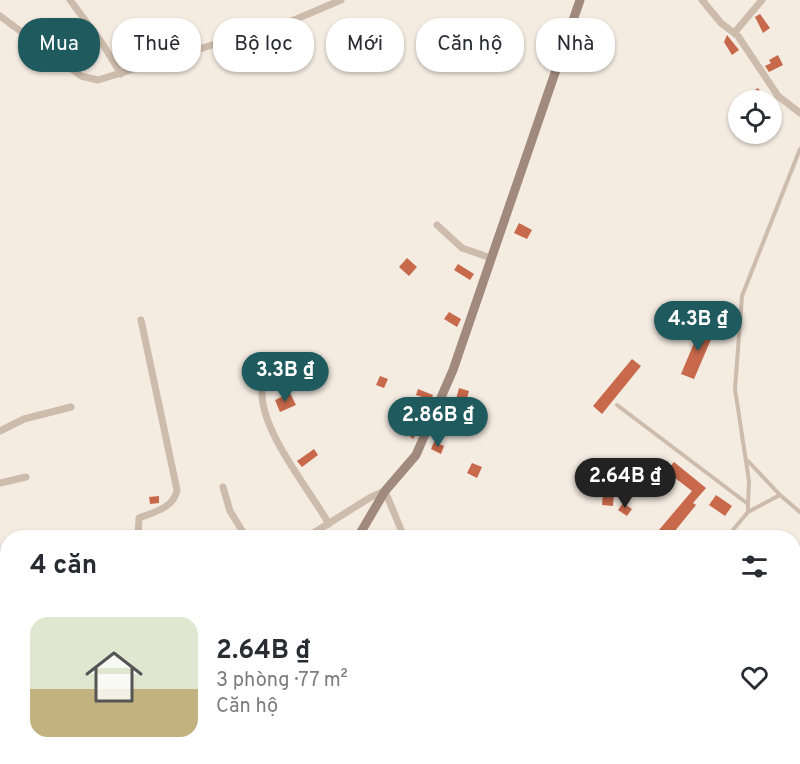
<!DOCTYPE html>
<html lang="vi">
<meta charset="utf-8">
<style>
:root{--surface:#fff;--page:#f7f7f7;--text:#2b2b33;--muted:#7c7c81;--line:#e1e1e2;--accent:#1f5a5e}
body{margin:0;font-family:Overpass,sans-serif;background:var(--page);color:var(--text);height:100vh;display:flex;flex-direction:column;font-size:22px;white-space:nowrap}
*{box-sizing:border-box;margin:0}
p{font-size:20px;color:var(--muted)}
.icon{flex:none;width:33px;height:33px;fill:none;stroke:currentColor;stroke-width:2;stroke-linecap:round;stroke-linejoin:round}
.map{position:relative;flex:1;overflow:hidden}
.details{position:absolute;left:0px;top:530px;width:801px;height:236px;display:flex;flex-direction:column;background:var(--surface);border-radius:24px 24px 0 0;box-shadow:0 2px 4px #0004}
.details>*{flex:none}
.guide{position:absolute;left:18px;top:18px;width:765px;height:54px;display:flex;gap:12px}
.tools{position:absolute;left:728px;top:90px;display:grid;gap:12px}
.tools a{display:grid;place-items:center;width:54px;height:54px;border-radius:50%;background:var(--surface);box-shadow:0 2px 4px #0004;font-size:30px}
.price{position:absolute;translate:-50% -51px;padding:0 14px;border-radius:21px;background:var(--accent);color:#fff;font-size:20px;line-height:39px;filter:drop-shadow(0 2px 3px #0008)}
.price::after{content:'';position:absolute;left:50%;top:36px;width:18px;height:14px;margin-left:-9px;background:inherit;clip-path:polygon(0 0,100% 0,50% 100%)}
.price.active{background:#222;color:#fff}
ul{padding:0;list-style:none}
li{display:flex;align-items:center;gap:18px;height:150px;padding:0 30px}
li+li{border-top:2px solid var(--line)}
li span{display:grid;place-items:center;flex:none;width:168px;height:120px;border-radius:18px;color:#555}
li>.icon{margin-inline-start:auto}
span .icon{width:72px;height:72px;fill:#fffc;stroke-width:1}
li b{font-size:26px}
h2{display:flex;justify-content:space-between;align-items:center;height:72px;padding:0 30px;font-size:26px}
.chip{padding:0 21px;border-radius:24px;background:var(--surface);box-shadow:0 2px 4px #0004;font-size:21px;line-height:54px}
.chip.active{background:var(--accent);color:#fff}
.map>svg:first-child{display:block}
.building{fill:#c8694b}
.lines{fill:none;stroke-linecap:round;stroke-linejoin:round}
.lane{stroke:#cdbbac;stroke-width:4}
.street{stroke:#cdbbac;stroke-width:7}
.secondary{stroke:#a18a7d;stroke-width:9}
</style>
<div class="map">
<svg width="800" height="764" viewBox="0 0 800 764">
<rect width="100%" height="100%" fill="#f4ebe1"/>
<path class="building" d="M760,14L770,28L763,33L755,17Z
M727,35L739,50L732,55L724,42Z
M778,55L783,65L769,72L765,66L771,63L769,60Z
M758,88L766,100H755L750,93Z
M519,223L532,230L527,239L514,233Z
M407,258L417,267L409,276L399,267Z
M458,264L474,274L470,280L454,270Z
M449,312L461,319L457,327L444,319Z
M702,324L715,330L694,379L681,374Z
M632,359L641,366L602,414L593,406Z
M380,376L388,379L384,388L376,385Z
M459,388L469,391L466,402L456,399Z
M418,389L433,395L431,400L416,395Z
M290,393L296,405L280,412L275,400Z
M412,424L419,430L413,439L405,432Z
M434,442L444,446L441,454L431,449Z
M314,449L318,455L302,467L297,461Z
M674,462L706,488L693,503L696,505L670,537H653L692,491L666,471Z
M472,463L482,467L477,478L467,473Z
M613,470L620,476L615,481L613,506L602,505L604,481Z
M716,495L732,506L725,516L709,505Z
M159,496V503L150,504L149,497Z
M623,503L632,509L627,516L618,510Z
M800,688V707L794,702V696Z
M603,758H614L623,764H599Z"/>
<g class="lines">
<path class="lane" d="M617,405L748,504V512
M748,461L780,495
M748,504L749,481L735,389L742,296L800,149
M727,537L748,512L780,495L800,512
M623,758L631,764
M697,758L705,764
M772,758L780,764
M540,764L545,758
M632,764L637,758
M677,764L683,758"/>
<path class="street" d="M70,0L102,43L121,74
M702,0L721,23L738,36L778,96L800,113
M0,16L81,76L98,80L294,20L341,0
M735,32L762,0
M437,225L462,248L491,258
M262,393C262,433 309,489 329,524
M0,431L24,419L71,407
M0,483L26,477
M223,487L230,511L246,537
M138,537L139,518C154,512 174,508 177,490L141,320
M307,537L371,497L385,491L404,537
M0,558L8,555
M0,597L8,617
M0,653L8,650
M339,764L341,758"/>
<path class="secondary" d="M358,537L385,491L416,455L453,370L580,0
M195,764L198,758"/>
</g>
</svg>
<div class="tools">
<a><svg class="icon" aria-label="locate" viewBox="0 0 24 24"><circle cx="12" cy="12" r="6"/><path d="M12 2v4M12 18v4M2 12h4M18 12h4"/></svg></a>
</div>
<b class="price" style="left:698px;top:352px">4.3B ₫</b>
<b class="price" style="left:285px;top:403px">3.3B ₫</b>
<b class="price" style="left:438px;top:448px">2.86B ₫</b>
<b class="price active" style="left:625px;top:509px">2.64B ₫</b>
<div class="guide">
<a class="chip active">Mua</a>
<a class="chip">Thuê</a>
<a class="chip">Bộ lọc</a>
<a class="chip">Mới</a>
<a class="chip">Căn hộ</a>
<a class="chip">Nhà</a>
</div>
<section class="details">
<h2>4 căn<svg class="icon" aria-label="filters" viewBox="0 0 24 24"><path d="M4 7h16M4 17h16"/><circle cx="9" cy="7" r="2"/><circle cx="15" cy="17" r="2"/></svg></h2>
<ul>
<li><span style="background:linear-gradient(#dfe7d0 60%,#c2b280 0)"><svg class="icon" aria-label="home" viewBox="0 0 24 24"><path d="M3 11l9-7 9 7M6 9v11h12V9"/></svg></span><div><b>2.64B ₫</b><p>3 phòng · 77 m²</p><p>Căn hộ</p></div><svg class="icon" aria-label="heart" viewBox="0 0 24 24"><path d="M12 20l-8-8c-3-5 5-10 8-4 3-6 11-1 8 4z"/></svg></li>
</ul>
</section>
</div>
